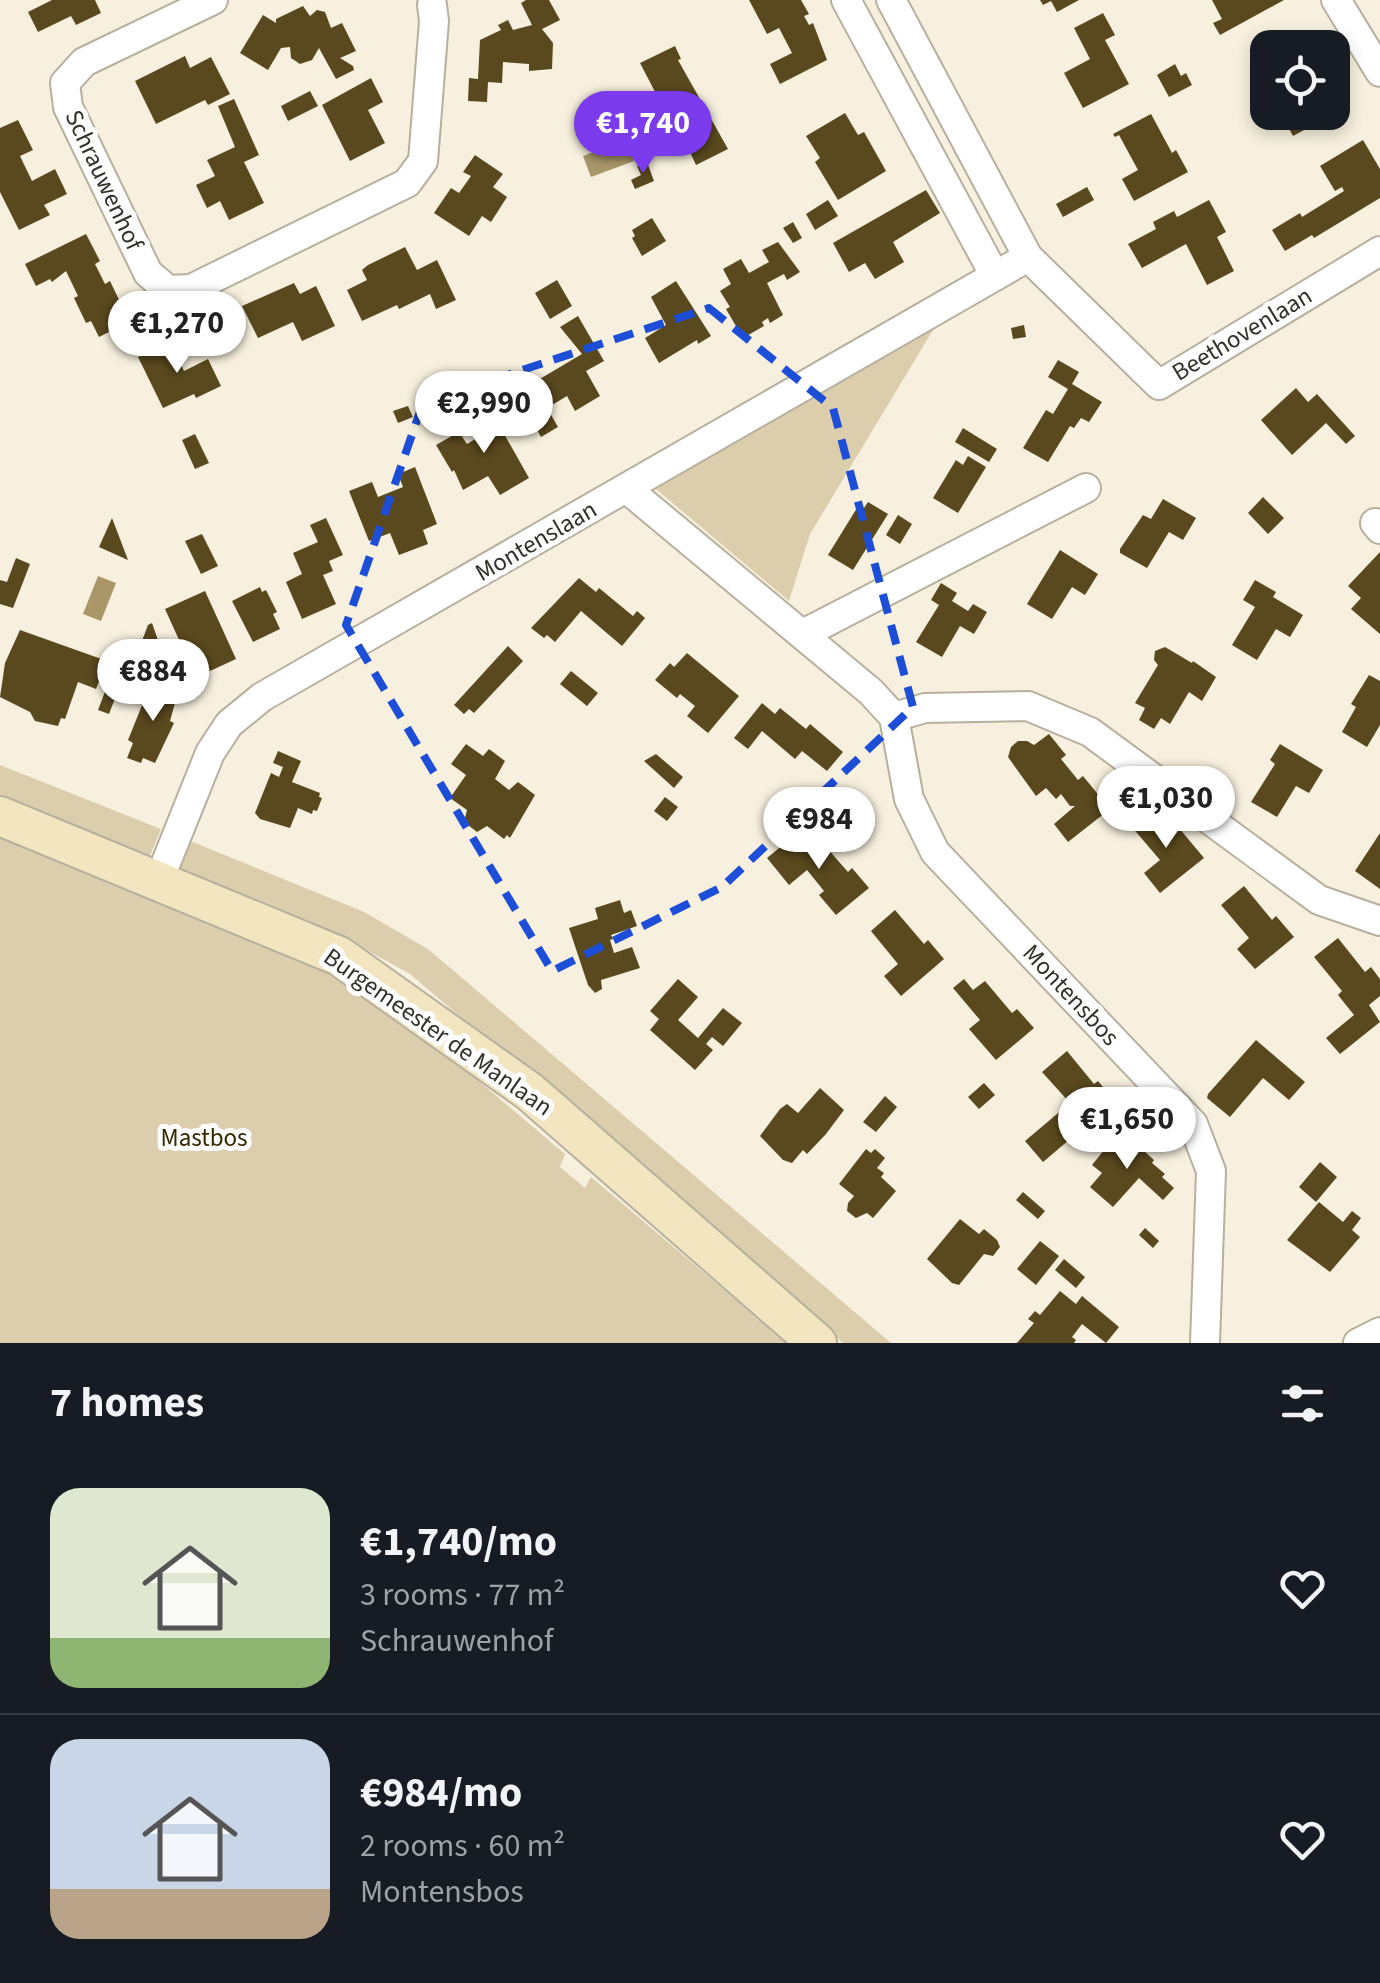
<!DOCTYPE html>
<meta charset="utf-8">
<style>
:root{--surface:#171b24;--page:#242831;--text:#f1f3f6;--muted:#9ea1a6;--line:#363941;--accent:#7c3aed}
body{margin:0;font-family:"Source Sans 3",sans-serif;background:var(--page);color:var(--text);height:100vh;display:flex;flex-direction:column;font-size:38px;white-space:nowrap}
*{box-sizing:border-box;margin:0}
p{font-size:32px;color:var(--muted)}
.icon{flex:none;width:55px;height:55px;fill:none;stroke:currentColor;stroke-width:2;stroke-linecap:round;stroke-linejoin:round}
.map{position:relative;height:1343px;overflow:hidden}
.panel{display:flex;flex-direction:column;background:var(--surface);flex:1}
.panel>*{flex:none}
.controls{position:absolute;left:1250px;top:30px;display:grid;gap:20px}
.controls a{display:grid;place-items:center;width:100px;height:100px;border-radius:20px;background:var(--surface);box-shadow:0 5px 15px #0003;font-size:50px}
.price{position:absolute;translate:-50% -85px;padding:0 22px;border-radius:35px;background:#fff;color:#222;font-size:32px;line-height:65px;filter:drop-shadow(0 2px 5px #0008)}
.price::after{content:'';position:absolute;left:50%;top:60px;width:30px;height:22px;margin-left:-15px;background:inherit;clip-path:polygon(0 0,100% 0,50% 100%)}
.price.active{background:var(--accent);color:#fff}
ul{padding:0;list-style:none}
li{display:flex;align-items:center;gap:30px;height:250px;padding:0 50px}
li+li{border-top:2px solid var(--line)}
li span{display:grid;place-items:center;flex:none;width:280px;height:200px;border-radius:30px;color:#555}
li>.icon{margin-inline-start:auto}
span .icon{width:120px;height:120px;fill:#fffc;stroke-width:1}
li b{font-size:42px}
h2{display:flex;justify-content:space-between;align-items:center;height:120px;padding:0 50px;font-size:42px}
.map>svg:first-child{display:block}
.green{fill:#dccead}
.water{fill:#a9976a}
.building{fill:#5a491e}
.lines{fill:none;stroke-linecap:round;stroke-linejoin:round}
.street-casing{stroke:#b7b09f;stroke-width:32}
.secondary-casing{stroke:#b7b09f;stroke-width:42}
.street{stroke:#fff;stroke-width:28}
.secondary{stroke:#f2e5c0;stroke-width:38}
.marked{fill:none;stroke:#1d4ed8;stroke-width:8;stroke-dasharray:20 12;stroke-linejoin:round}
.labels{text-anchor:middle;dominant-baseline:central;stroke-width:10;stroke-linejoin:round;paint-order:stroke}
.street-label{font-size:25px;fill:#333029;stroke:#fefefe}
.park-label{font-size:25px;fill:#362801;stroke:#fefefe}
</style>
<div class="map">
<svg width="1380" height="1343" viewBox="0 0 1380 1343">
<rect width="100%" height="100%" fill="#f7f0de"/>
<path class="green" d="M936,325L810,534L789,601L650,484Z
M0,765L161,829L149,858L0,799Z
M0,837L330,966L388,1004L565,1154L560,1167L585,1188L591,1177L787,1343H0Z
M188,840L364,912L428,949L891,1343H843L410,974L350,941L177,869Z"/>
<path class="water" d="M626,139L634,161L591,177L583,156Z
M98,576L116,583L101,621L83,614Z"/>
<path class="building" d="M52,0H95L101,13L76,25L71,16L38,32L28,12Z
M526,0H549L560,20L542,29L553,43L552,69L529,71V64L503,62L502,83L488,82L487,102L468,101L469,78L478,79L480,40L501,30L498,25L508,20L513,30L532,25L521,3Z
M749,0H801L809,14L804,16L809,25L813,23L827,60L780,84L770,64L792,53L779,28L767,34Z
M1040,0H1079L1057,12L1051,1L1043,5Z
M1212,0H1284L1220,35L1213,23L1222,19Z
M303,6L310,16L317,10L325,12L331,28L342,23L356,51L340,58L353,66L354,70L336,79L319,48L312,60L300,64L291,58L290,47L281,48L268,70L240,53L263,15L276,23V19Z
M1103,13L1115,35L1105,40L1129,84L1083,108L1064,73L1090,59L1074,28Z
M675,46L681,59L678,60L728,149L696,165L682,135L672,140L658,112L664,109L640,63Z
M185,56L190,68L211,57L230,94L208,105L205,100L156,124L135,81Z
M1175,64L1181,76L1186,73L1192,85L1169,97L1157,75Z
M371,78L383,102L368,110L385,143L350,161L322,105Z
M1332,84L1345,108L1293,136L1280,112H1332Z
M310,91L318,106L288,121L281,106Z
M234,99L259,155L244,162L264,203L229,220L220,201L207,208L196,185L215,176L207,160L235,147L218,106Z
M845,113L858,135L864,132L886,171L838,200L815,162L820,158L806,136Z
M1151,114L1172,153L1176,150L1188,172L1134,201L1122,179L1138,170L1119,135L1115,137L1113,134Z
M18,120L33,150L20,156L32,181L55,169L67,194L44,205L50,215L19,230L0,192V128Z
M1363,140L1380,169V198L1314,238L1312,235L1285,251L1272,230L1300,213L1302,217L1344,191L1342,187L1335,191L1320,166Z
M475,155L503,174L493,187L507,197L491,222L482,216L469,236L434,213L451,188L459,193L471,176L463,172Z
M647,162L654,181L635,189L631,180L641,175L637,166Z
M1087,187L1094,200L1063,217L1056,204Z
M926,190L940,213L893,242L904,262L875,279L865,263L849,272L833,243Z
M828,200L838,216L815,230L806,214Z
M1209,200L1226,232L1217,237L1234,271L1207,285L1186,244L1142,268L1128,244L1156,229L1153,222L1174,211L1177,217Z
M652,218L666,241L642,256L632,238L635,236L632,230Z
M793,222L802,238L793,243L783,228Z
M86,234L100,261L95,264L105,284L110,281L122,306L117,308L125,324L99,337L91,321L86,323L74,298L78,296L66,271L52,282L50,279L36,286L25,264Z
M778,242L800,272L787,280L784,274L767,283L783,315L770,323L768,318L762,322L764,326L743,338L726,309L730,307L720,291L731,284L723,269L741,259L749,273L769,262L762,250Z
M405,247L417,270L437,260L456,300L436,309L430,294L399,309L397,305L362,321L347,290L367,280L362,270L368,265Z
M557,280L572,306L550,319L535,293Z
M676,281L711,336L698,344L697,340L659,363L645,338L666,325L651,297Z
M294,283L300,294L316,286L335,326L302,341L293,322L258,338L242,306Z
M578,316L604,361L586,371L600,396L575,411L567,396L547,408L558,427L541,437L512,384L528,375L533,383L582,354L560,327Z
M1024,325L1026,337L1013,339L1011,328Z
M170,342L184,371L208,359L221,386L196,398L194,394L163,408L138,357Z
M1058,360L1079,372L1072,384L1102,402L1089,422L1081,418L1074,428L1070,426L1048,462L1023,448L1046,410L1053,414L1068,389L1048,377Z
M1296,388L1308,402L1317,394L1355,436L1346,444L1326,423L1292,455L1261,420Z
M408,406L413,417L398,423L393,411Z
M490,409L529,478L500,495L488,476L463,490L454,470L452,472L436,445L459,432L467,444L480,436L470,418Z
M963,428L997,449L989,462L955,442Z
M195,434L209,463L195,469L182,440Z
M968,456L986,467L958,513L933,498L956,460L963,465Z
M415,467L437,524L423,530L428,544L399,555L390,533L369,541L349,491L372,482L378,497L403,487L398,474Z
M1263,497L1284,518L1268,534L1248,513Z
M1163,499L1196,518L1183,540L1169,532L1147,568L1120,553V549L1143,515L1151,519Z
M868,502L888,514L853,570L828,555L857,508L862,511Z
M898,515L912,524L900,544L886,535Z
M112,518L128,560L99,547Z
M326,518L343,555L329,561L333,571L323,575L336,604L302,619L286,582L302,574L293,553L318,542L310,525Z
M202,534L218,566L201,574L185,541Z
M1060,550L1098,574L1085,595L1072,587L1052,619L1027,604Z
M1380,552V634L1351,609L1361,598L1348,586Z
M16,558L30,564L13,608L0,604V580L7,582Z
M579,578L596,592L599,588L633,616L637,611L645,618L622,646L581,611L555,642L547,635L544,638L531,628Z
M1255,580L1276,592L1273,597L1303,615L1290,637L1276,629L1257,660L1232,645L1255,607L1243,600Z
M941,583L957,593L952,601L968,611L973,604L987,612L974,634L960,626L942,657L916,642L939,605L931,600Z
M260,587L262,592L266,590L277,612L273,614L280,629L253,642L232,601Z
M205,591L236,659L210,671L204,658L190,664L165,609Z
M152,623L167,666L137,654L148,625Z
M20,630L107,661L96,689L78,682L65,719L61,718L58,726L35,721L30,712L0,697L5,663Z
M508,646L523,661L474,713L469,709L464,714L454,705Z
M1165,647L1192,663L1193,661L1216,677L1202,701L1189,692L1170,724L1161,718L1154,729L1139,720L1145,708L1135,703L1158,665L1154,660L1155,651Z
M687,653L739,696L708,733L687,716L695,706L680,694L677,698L655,680L670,663L674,667Z
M113,671L124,675L109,714L98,710Z
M571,671L598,693L587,706L560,684Z
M1369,675L1380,681V725L1367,747L1342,732L1356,707L1351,704Z
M158,679L178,692L170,721L174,723L155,763L143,758L141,763L127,758L133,743L128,740L147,693L152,695Z
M762,703L775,714L780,708L806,729L810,724L843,752L827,771L802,751L795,759L762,731L748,749L734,738Z
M1049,734L1066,755L1061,759L1078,780L1083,776L1110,809L1068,842L1054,824L1075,806H1070L1061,794L1056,799L1046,788L1036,796L1008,757L1011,747L1018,741H1027L1034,745Z
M466,744L483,756L489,749L505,761L495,779L509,790L518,782L535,795L510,838L507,835L504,839L487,826L477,832L464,822L467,810L450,798L466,775L451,764Z
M1280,744L1323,770L1309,793L1296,786L1277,817L1251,802L1275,764L1270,760Z
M278,751L301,761L292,782L320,793L319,797L322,798L317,811L313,810L312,814L298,808L290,828L260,819L255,813L271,773L279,777L283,767L273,763Z
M656,754L683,777L674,788L644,761Z
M665,797L678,807L667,821L654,811Z
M1152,809L1173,834L1179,828L1204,858L1160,893L1144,873L1160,860L1131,826Z
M1380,833V889L1355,871Z
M795,835L807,850L819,839L848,872L852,868L869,888L836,915L819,895L824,891L807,870L789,885L767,858Z
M1244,886L1272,920L1276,916L1294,937L1255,969L1237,949L1249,938L1221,905Z
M620,900L624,913L631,910L637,926L611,935L613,939L610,940L614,953L632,947L640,968L601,980L602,989L595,993L588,985L569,928L598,919L595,908Z
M895,910L924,944L928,940L944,959L901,996L884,976L898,964L871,931Z
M1338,938L1365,972L1371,967L1380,979V996L1369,1005L1380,1022L1340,1054L1326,1038L1354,1015L1338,995L1342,991L1314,957Z
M678,979L698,997L678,1020L698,1038L723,1008L742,1023L723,1046L712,1037L706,1044L713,1050L695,1070L650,1030L659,1019L650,1011Z
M964,979L973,990L985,981L1012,1013L1017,1009L1034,1028L996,1060L969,1029L980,1020L953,988Z
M1256,1040L1305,1082L1289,1100L1263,1078L1230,1117L1207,1098L1208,1094Z
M1067,1051L1094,1084L1098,1081L1115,1101L1043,1162L1025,1141L1070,1103L1042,1072Z
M984,1083L995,1095L979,1109L968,1097Z
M820,1088L844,1110L826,1134L807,1154L803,1150L792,1163L783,1160L760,1136L780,1109L787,1104L798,1113Z
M885,1096L897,1107L876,1132L863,1122Z
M1124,1133L1154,1160L1152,1163L1165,1174L1162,1177L1174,1188L1163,1200L1139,1178L1113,1207L1090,1187L1102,1173L1092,1165L1109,1144L1112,1147Z
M866,1149L871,1153L875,1149L885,1158L877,1168L884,1173L881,1177L896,1191L873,1218L867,1213L856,1218L847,1211L848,1203L854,1196L839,1184Z
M1320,1162L1337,1177L1316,1202L1299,1187Z
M1023,1192L1045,1211L1038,1219L1016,1200Z
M1319,1202L1343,1222L1352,1211L1361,1218L1352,1230L1360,1237L1330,1272L1287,1240Z
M960,1219L979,1234L984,1229L997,1240L1000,1247L993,1256L984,1254L959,1285L952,1283L927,1259Z
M1145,1228L1159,1241L1153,1248L1139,1235Z
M1040,1241L1059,1256L1036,1285L1017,1269Z
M1064,1259L1085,1277L1076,1288L1055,1270Z
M1060,1291L1076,1304L1082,1296L1119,1327L1106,1343L1082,1324L1072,1337L1076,1340L1074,1343H1017L1034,1323L1028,1319L1035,1311L1040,1315Z"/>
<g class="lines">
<defs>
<path id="street" d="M213,0L84,62L65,83L68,107L148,273L168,290L191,289L407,183L423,161L434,21L432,5
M846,0L995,276
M1336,0L1380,72
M1028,257L1159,385L1380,251
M627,489L871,692L894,717L909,799L935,852L1193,1124L1211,1171L1205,1343
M1375,523L1380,529
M803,634L1086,488
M894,717L925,708L1028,706L1090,732L1319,900L1380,921
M159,880L210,753L229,724L262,697L1028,257L891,0
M1358,1343L1380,1332"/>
<path id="secondary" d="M0,816L339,956L530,1092L817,1343"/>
</defs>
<use href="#street" class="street-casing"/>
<use href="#secondary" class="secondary-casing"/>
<use href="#street" class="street"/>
<use href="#secondary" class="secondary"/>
</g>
<path class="marked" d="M709,308L833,408L913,707L722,887L552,971L346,625L423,403Z"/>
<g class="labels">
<g class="street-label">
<text transform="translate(104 180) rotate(65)">Schrauwenhof</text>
<text transform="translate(1242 334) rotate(-31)">Beethovenlaan</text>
<text transform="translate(536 541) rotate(-30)">Montenslaan</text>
<text transform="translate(1071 995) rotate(47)">Montensbos</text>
<text transform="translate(438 1032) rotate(35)">Burgemeester de Manlaan</text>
</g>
<g class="park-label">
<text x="204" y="1138">Mastbos</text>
</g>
</g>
</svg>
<div class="controls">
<a><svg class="icon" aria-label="locate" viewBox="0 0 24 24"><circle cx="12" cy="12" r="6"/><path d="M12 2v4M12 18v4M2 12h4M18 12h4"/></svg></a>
</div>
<b class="price active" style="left:643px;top:176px">€1,740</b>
<b class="price" style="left:177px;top:376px">€1,270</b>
<b class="price" style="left:484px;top:456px">€2,990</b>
<b class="price" style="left:153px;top:724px">€884</b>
<b class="price" style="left:1166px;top:851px">€1,030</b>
<b class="price" style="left:819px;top:872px">€984</b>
<b class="price" style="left:1127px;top:1172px">€1,650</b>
</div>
<section class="panel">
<h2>7 homes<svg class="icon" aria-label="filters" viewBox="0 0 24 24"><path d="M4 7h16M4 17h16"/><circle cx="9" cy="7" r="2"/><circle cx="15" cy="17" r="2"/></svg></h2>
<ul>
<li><span style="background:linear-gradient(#dfe7d0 75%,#8fb573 0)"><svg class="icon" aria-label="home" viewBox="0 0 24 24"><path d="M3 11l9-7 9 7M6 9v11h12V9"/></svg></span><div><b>€1,740/mo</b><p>3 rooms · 77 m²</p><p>Schrauwenhof</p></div><svg class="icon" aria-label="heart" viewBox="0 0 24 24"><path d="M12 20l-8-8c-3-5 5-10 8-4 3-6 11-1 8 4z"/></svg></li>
<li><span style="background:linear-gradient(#c9d6e8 75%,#b9a48a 0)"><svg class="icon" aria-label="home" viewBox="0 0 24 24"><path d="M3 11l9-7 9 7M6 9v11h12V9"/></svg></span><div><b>€984/mo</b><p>2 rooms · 60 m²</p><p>Montensbos</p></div><svg class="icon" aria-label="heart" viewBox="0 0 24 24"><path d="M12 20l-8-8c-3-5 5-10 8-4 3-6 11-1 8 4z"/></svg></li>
</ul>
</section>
